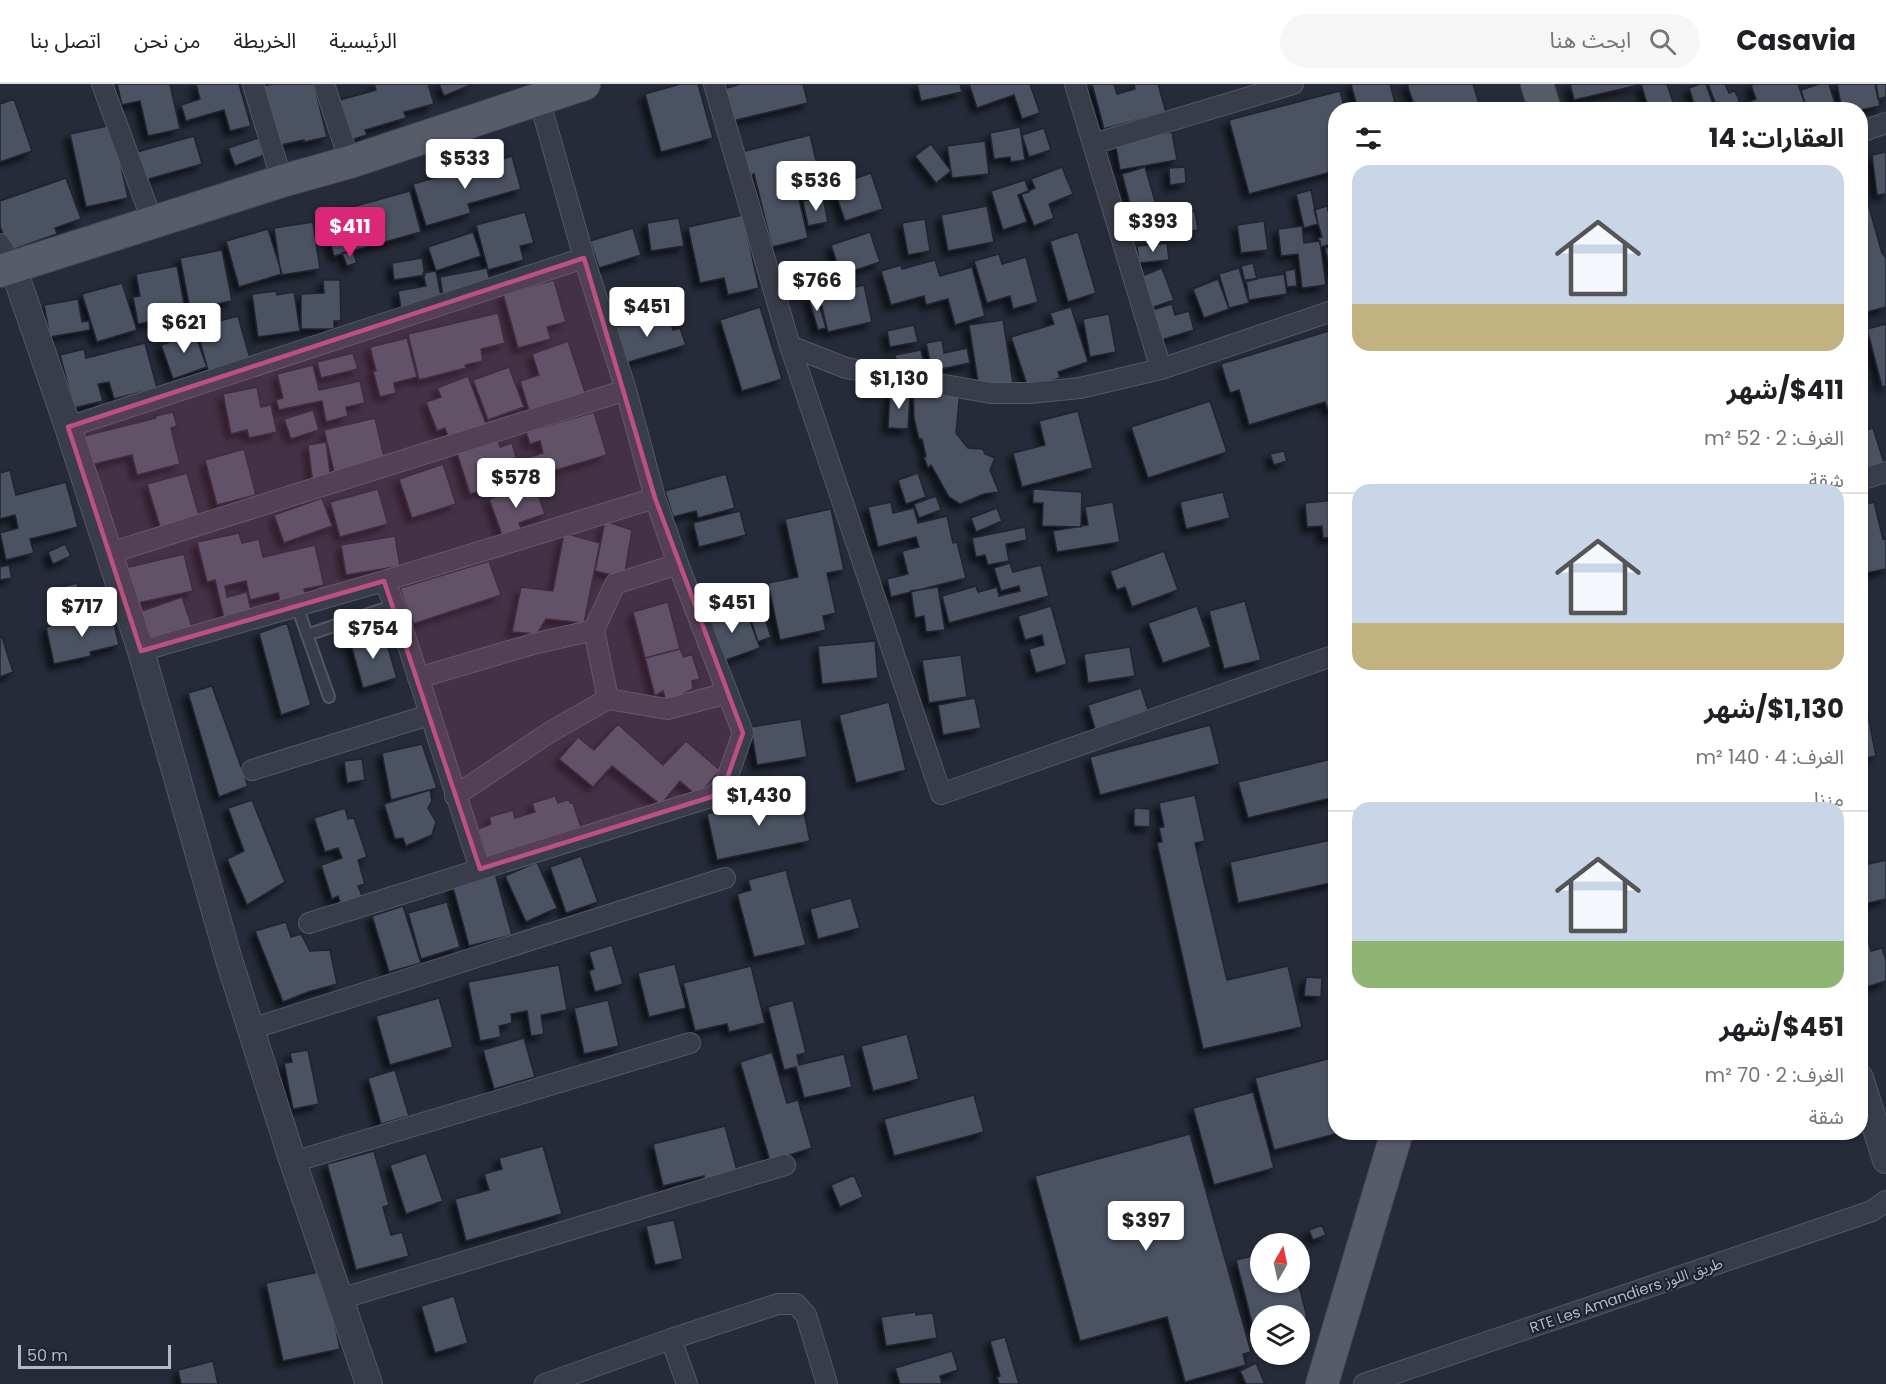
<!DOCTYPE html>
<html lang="ar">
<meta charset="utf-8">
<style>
:root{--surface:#fff;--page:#f6f6f6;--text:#202124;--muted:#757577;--line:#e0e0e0;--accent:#db2777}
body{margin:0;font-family:Poppins,"Noto Sans Arabic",sans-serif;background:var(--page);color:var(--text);direction:rtl;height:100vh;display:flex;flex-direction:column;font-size:22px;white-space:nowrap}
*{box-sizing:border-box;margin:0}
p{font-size:20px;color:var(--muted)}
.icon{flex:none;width:33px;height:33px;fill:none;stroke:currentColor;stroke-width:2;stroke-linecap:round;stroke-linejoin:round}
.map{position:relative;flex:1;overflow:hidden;direction:ltr}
.drawer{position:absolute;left:1328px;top:18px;width:540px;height:1038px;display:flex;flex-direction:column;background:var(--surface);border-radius:24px;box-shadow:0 2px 4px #0004;direction:rtl}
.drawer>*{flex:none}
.needle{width:39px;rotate:9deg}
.tools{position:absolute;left:1250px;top:1149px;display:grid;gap:12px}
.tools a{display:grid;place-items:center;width:60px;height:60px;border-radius:50%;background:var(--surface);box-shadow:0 2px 4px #0004;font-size:30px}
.scale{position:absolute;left:18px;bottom:15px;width:153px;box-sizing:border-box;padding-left:6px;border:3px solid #b4b8c5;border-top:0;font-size:16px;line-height:21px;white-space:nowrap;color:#b4b8c5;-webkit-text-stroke:4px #1e222e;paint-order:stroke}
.price{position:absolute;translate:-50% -51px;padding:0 14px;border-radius:6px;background:#fff;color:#222;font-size:20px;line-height:39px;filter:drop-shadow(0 2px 3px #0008)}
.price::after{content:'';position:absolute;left:50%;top:36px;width:18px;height:14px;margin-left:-9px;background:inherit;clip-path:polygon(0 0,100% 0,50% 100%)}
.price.on{background:var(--accent);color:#fff}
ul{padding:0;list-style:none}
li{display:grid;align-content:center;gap:12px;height:318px;padding:0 24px}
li+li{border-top:2px solid var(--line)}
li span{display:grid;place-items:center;height:186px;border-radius:18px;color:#555}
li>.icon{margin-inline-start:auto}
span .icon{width:108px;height:108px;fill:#fffc;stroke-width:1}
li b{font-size:26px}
h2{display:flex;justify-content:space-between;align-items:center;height:72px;padding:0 24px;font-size:26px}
header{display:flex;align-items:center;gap:36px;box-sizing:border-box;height:84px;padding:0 30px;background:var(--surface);border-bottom:2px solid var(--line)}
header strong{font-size:28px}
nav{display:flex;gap:33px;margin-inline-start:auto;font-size:21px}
.search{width:420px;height:54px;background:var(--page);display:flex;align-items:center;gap:15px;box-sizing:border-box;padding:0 21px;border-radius:33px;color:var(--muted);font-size:22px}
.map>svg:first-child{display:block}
.building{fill:#4c5262;stroke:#202430;stroke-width:1.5;filter:url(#shadow)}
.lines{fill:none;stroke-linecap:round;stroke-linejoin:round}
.service-casing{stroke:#545864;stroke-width:14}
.minor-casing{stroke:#545864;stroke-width:22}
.tertiary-casing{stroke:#545864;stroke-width:28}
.primary-casing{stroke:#424652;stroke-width:34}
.service{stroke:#393d49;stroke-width:10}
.minor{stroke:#393d49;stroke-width:20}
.tertiary{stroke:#393d49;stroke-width:26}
.primary{stroke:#575c69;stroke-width:32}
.marked{fill:#bd5080;fill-opacity:0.2;stroke:#bd5080;stroke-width:4.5;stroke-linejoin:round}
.labels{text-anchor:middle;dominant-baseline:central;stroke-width:4.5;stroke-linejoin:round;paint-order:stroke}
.street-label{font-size:15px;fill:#b4b8c5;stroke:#1e222e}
</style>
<header>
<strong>Casavia</strong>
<div class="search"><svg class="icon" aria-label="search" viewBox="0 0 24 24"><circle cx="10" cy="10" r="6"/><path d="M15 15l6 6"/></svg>ابحث هنا</div>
<nav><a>الرئيسية</a><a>الخريطة</a><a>من نحن</a><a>اتصل بنا</a></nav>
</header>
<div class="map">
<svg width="1886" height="1300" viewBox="0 0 1886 1300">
<defs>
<filter id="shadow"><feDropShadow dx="-5.5" dy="5.5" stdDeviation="3" flood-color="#0009"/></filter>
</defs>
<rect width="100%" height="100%" fill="#252b38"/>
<path class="building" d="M117,0H170L180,45L148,52L140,17L122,21Z
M196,0H239L251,42L230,47L224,26L186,37L181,21L200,15Z
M272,0H314L327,53L304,58V56L276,62L262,2Z
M374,0H428L434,20L404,28L406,34L365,46L367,51L344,58L333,18L376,6Z
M439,0H473L444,12Z
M680,0H698L713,54L661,68L645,10Z
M740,0H803L808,19L732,37L724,5Z
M917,0H960L962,8L921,17Z
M969,0H1030L1040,29L1022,35L1014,11L977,24Z
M1092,0H1114L1117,10L1135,5L1134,0H1158L1166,28L1104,45Z
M1351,0H1390L1397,26H1358Z
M1407,0H1473L1481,26H1429L1428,20L1415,24Z
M1570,0H1639V1L1574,16Z
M1641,0H1667L1675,24L1670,26H1649Z
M1700,0H1706L1715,26H1696L1689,4Z
M1708,0H1725L1729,9L1735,7L1741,21L1756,15L1751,1L1754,0H1798L1807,26H1718Z
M1819,0H1829L1837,26H1807L1801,6Z
M1837,0H1876L1880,22L1860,26H1842Z
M1875,0H1886V13L1878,15Z
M1340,7L1345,26H1335V87L1249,110L1229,36Z
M14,15L32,67L0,78V20Z
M1627,19L1629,26H1605Z
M112,41L128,114L86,123L70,50Z
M1020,43L1025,76L1011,78L1010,73L994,75L990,49Z
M1044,44L1051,66L1029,73L1022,51Z
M1172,48L1177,76L1120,86L1115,58Z
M810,51L817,80L811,81L819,111L799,115L808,154L772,163L754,90L743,93L737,69Z
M194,52L202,80L145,96L137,68Z
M258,54L264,71L235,82L228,64Z
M985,57L989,90L952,94L947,62Z
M931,60L951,87L936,99L915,72Z
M1886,68V110L1877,111L1872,71Z
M512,72L521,105L468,120L471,129L426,142L413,100Z
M1062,83L1073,110L1049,120L1054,134L1034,142L1021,110L1035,104L1031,95Z
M1145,83L1157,124L1133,131L1122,90Z
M1185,83L1186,99L1170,101L1169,84Z
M871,89L883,125L845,137L833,102Z
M1860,91L1882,169L1886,174V223L1863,229L1860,226Z
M66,94L81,135L55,144L57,150L9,167L0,142V117Z
M1025,96L1029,108L1018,111L1027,138L1003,146L991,107Z
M1311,106L1318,140L1304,144L1296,110Z
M410,107L421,148L334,172L323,131Z
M823,113L828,138L808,142L803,117Z
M987,122L994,158L948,167L941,131Z
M1327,122L1335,151V159L1321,163L1318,154L1322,153L1314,126Z
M1195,127L1198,146L1170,151L1167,132Z
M525,128L534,159L520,162L524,176L488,186L476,141Z
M743,131L759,204L728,211L724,194L700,199L688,143Z
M679,134L684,162L651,167L647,139Z
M925,135L930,167L908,171L902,139Z
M1264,137L1268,166L1241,169L1237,141Z
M313,138L320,185L281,191L274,144Z
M1302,142L1304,159L1320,157L1326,201L1302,204L1298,170L1281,172L1278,145Z
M633,144L641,171L599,184L590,157Z
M268,145L282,190L239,203L226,157Z
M473,148L481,172L436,187L428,163Z
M870,148L880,178L841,191L831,161Z
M1078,148L1096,209L1068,218L1050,157Z
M1167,159L1169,176L1139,179L1137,162Z
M1335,162V190L1331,191L1325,164Z
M222,166L232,217L190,225L180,174Z
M352,166L357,179L347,182L342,169Z
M999,170L1002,180L1026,173L1038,218L1013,225L1010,212L987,219L974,177Z
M422,174L425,191L394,196L392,179Z
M935,176L940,192L972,183L985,232L955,241L948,215L926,221L924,212L891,221L881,187L901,181L902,185Z
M1253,179L1257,195L1245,198L1241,182Z
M177,182L187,236L171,239L170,234L138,240L133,213L140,212L136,190Z
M487,184L491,203L443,212L440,193Z
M1162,184L1174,216L1148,225L1137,194Z
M1239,184L1249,219L1229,224L1219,190Z
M1295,185L1297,202L1287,203L1285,187Z
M436,187L442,217L401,224L398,207L426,202L423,189Z
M1284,190L1287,210L1249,216L1246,196Z
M1218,195L1229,225L1204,234L1193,205Z
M323,196H340L341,237H334V245H301V210L324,209Z
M554,196L566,238L547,243L551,255L518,264L503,210Z
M122,199L137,246L97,258L82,210Z
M864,201L872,238L828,248L819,211Z
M276,207L277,211L294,208L300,247L258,253L252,210Z
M816,210L826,244L818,246L808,212Z
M78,215L82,238L89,237L90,246L50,253L44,221Z
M1172,220L1175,231L1189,227L1194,246L1161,256L1152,226Z
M760,223L782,295L742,307L720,236Z
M1071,223L1088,278L1058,288L1060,294L1028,304L1011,253L1054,240L1050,229Z
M668,228L673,246L680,244L686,261L622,280L612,244Z
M498,229L505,259L481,265L483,277L465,281L466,284L419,296L408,250Z
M1109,230L1116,268L1090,273L1083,235Z
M238,232L251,278L209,290L195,239L209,235L211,239Z
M1003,236L1013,299L979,304L969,241Z
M191,239L207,283L173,295L161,261L183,253L179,243Z
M1886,240V302L1882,303L1867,245Z
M914,241L918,258L890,263L887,247Z
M1335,245V325L1328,327L1325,318L1249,341L1239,306L1230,309L1221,280Z
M407,254L417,293L394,299L396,309L380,313L373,287H376L370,263Z
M942,256L944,269L967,264L970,279L932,287L926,259Z
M568,257L587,314L531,333L520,297L539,291L532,270Z
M145,259L157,304L114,315L109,298L98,300L103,317L74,324L60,271L84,265L86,274Z
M921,266L924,280L898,286L895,271Z
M353,269L358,285L321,294L317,278Z
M313,281L319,306L360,297L365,319L346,323L348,332L326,338L322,317L279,326L276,316L283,314L277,290Z
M509,283L524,323L488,336L473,296Z
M468,292L486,340L449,355L445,344L437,347L426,318L441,313L437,304Z
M913,301L960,307L956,349L968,364L983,365L985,370L995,374L990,386L999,408L984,410L960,420L949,413L931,381L928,384L924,374L926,372L922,355H919L914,335Z
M257,303L261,323L271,321L277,348L249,354L247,346L231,350L223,310Z
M890,308L910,309L908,345L888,344Z
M1210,317L1227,368L1148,394L1131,343Z
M313,326L319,346L291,355L284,335Z
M1078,327L1093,384L1022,403L1013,369L1045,361L1039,337Z
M173,328L177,342L171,344L180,380L137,391L132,371L87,382L80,353L156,334L155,332Z
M594,328L607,371L536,392L530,373L543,369L540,357L530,360L526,348Z
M375,334L386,381L335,392L324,346Z
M1873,344L1886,385L1860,394V348Z
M497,354L500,363L512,359L522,394L470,410L456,366Z
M326,358L331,396L313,399L308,361Z
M244,365L256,411L217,421L205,376Z
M1284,367L1287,377L1274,381L1270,370Z
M443,380L456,420L412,434L399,395Z
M10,386L16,411L66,398L78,443L30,455L34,469L6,476L0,449L18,444L15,431L0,435V389Z
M187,389L200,435L161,446L147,400Z
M918,389L926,413L906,420L898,396Z
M726,390L735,424L698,434L696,427L673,433L665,407Z
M534,399L545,430L519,439L522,447L503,454L489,415Z
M378,405L388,440L340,453L330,418Z
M1033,405L1082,408L1081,443L1042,442L1043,419H1033Z
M1223,408L1230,434L1186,445L1180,418Z
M936,412L941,426L919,434L914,420Z
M322,414L332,442L284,459L274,431Z
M1335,416V453L1323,454L1322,442L1307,443L1305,419Z
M891,418L893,429L914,424L918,439L947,432L953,459L957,458L966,494L891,513L887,495L908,490L902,467L919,463L916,453L878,463L868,423Z
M1113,418L1120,458L1057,468L1053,447L1088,441L1085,423Z
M1874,418L1883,455L1886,454V485L1866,489L1860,466V422Z
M997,424L1002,437L976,448L971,434Z
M831,425L844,486L827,489L836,529L823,532L826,546L780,556L768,499L798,493L785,435Z
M740,427L746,451L699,463L693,439Z
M605,437L632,446L624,494L595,487Z
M1025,443L1027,456L1006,460L1009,477L988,481L985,471L976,473L972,454Z
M239,449L242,459L259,455L263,473L315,461L324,501L304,505L307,516L281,522L278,509L250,516L246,497L225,502L227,513L247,508L251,527L224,534L215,496L207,498L197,458Z
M564,449L600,459L584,539L546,535L537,550L512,548L521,503L553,507Z
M395,452L400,482L346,491L341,461Z
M65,460L71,472L53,480L48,468Z
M1164,467L1178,506L1132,523L1125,503L1117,506L1110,487Z
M184,470L193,507L133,520L125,484Z
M489,477L501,511L413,540L400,504Z
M1010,479L1013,488L1041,481L1049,512L949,539L942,512L976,502L978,508L997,503L999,512L1020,507L1019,502L1001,507L994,484Z
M9,481L12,494L0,496V483Z
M77,499L80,515L67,517L65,502Z
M754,502L771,553L758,558L746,521L721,530L716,515Z
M938,503L945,546L926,548L924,532L915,534L911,507Z
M182,513L192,542L149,557L139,528Z
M1245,517L1261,576L1224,585L1209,527Z
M668,518L680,565L645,574L633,528Z
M1051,522L1067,580L1036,589L1029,565L1044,561L1042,551L1025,556L1018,532Z
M1197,522L1211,563L1163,579L1148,539Z
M745,523L760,564L720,578L705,537Z
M111,528L119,561L90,568L91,572L54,580L46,543Z
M287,539L311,621L281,631L259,549Z
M383,547L397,594L363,604L350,557Z
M2,553L13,588L0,593V554Z
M875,557L878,594L822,600L818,562Z
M1130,563L1135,592L1088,599L1084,570Z
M680,565L684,573L692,570L700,595L692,597L693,605L666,618L663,607L655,612L645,574Z
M961,571L967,613L929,619L922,576Z
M212,602L248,702L219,713L188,609Z
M1141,604L1151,635L1097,652L1088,621Z
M975,614L981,644L943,651L938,621Z
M889,618L906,686L856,699L839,631Z
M1867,626L1876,672L1860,675V628Z
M801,635L807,673L757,681L751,643Z
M618,640L663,681L686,657L720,686L698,713L680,697L661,721L612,682L593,703L559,675L578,653L594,666Z
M1210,641L1220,680L1100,711L1090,673Z
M422,660L437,704L391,716L382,669Z
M362,675L365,696L347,699L344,677Z
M1331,675L1335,692V713L1248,734L1238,698Z
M751,700H763L764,709L751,710Z
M430,706L432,717L428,724L436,738L432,751L406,762L403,754L395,755L384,720Z
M800,709L810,757L717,776L707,730Z
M1195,711L1205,757L1195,759L1227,896L1288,882L1302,943L1203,965L1157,759L1162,758L1159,744L1164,743L1159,719Z
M555,712L558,719L569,715L570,719H573L581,743L487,774L478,745L491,740L489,733L513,726L515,734L535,728L532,719Z
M252,716L285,798L247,821L227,775L244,767L228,724Z
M345,724L348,735L354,734L367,773L358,776L365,800L358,802L363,814L341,821L338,812L332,815L321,781L342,774L338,764L325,768L314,734Z
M1134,724L1150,725V743L1134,742Z
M1335,755V798L1238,819L1230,778Z
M581,772L598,818L566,829L550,783Z
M1886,776V815L1860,821V782Z
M537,778L557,824L526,838L505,792Z
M786,786L806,861L754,873L737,810L751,806L748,796Z
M495,789L512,851L469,862L452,800Z
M851,814L860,844L818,855L810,825Z
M447,818L460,863L421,875L408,829Z
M403,822L421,879L389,888L372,832Z
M286,838L291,853L301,850L310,867L330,866L337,900L308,908L283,918L255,847Z
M1868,855L1871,867L1882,864L1886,876V897L1860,905V857Z
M612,861L623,900L595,908L589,887L594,885L589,868Z
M675,880L686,924L649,933L638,889Z
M559,881L567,926L541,931L544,950L531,952L527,927L511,930L512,939L499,942L501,953L480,957L468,898Z
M751,882L765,939L729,948L727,940L695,947L683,899Z
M1306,893L1322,894L1321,913L1304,912Z
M439,914L453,963L390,981L376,932Z
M608,916L619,962L584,970L574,924Z
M793,916L806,969L797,971L799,981L844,970L852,1003L804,1014L796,983L784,986L768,923Z
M907,950L919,995L873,1007L861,962Z
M524,954L535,993L494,1005L483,966Z
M308,966L319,1020L293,1025L284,979L292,978L290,969Z
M772,968L787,1019L798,1016L812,1064L770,1077L740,978Z
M1335,973V1048H1343L1274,1066L1255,994Z
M395,986L409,1032L381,1040L368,994Z
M1253,1008L1274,1084L1214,1101L1193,1024Z
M974,1011L984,1048L894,1072L884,1035Z
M725,1042L738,1090L705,1098L704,1092L663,1102L653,1060Z
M1190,1050L1251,1268L1243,1270L1246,1281L1185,1298L1167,1233L1080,1257L1035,1092Z
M543,1062L562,1130L466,1157L455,1115L489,1106L484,1090L502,1085L499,1074Z
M374,1067L389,1121L383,1123L391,1151L402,1148L409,1172L356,1186L327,1080Z
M426,1069L443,1117L406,1130L390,1081Z
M854,1091L863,1113L840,1123L831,1101Z
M674,1136L683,1175L655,1181L646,1142Z
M1322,1141L1326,1151L1313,1156L1309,1146Z
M1260,1170V1198H1298L1307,1233L1299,1236V1232H1260V1245L1254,1247L1236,1176Z
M324,1187L340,1265L283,1277L266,1199Z
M454,1212L468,1259L435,1269L421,1222Z
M916,1228V1231L933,1229L937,1254L886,1262L881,1233Z
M1005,1253L1019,1300H999L997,1293L1000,1292L990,1257Z
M952,1267L958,1286L940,1292L942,1300H900L895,1284Z
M213,1277L218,1300H181L178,1286Z
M1256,1279L1265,1300H1246L1240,1287Z"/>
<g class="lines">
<defs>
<path id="service" d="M297,522L329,613
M307,551L395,521"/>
<path id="minor" d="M102,0L153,139
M253,0L282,97
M324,0L350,78
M714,0L790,262L941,710L1335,571
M1075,0L1161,285
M1860,48L1886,39
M1093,60L1293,0
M0,160L13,183
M790,262L846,284L991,309H1029L1080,304L1161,285L1335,226
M68,343L584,174
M1860,396L1886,388
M110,469L626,306
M384,497L395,521L480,785
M594,546L615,500L678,480
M141,567L384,497L655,414L626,306L584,174L539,15
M418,594L533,560L594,546L608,615L667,625L728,609
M252,686L429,631
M455,712L550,648L608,615
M309,839L711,713L724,703L743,649L678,480L655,414
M251,945L725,794
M293,1078L690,959
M340,1215L785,1081
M671,1255L687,1300
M545,1300L671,1255L778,1220H796L806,1231L827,1300
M1364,1300L1872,1127L1886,1117"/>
<path id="tertiary" d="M13,183L68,343L141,567L229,876L293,1078L369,1300
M1860,994L1886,1076"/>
<path id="primary" d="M1537,0L1545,26
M0,187L282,97L350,78L584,0
M1322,1300L1397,1048"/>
</defs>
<use href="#service" class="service-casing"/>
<use href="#minor" class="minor-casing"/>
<use href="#tertiary" class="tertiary-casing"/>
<use href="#primary" class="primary-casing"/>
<use href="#service" class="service"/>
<use href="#minor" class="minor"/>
<use href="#tertiary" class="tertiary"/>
<use href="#primary" class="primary"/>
</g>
<path class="marked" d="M584,174L655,414L743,649L724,703L711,713L480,785L384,497L141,567L68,343Z"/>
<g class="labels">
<g class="street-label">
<text transform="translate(1626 1211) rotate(-19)">RTE Les Amandiers طريق اللوز</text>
</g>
</g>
</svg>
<div class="tools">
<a><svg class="needle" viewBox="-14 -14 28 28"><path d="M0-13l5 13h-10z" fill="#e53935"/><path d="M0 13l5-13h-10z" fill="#757577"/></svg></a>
<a><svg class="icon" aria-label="layers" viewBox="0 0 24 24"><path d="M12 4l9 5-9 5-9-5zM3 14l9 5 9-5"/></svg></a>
</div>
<div class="scale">50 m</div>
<b class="price" style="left:465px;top:106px">$533</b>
<b class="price" style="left:816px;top:128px">$536</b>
<b class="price" style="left:1153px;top:169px">$393</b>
<b class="price on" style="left:350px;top:174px">$411</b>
<b class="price" style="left:817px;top:228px">$766</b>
<b class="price" style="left:647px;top:254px">$451</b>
<b class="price" style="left:184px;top:270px">$621</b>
<b class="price" style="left:899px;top:326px">$1,130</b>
<b class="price" style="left:516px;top:425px">$578</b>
<b class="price" style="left:732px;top:550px">$451</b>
<b class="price" style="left:82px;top:554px">$717</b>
<b class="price" style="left:373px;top:576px">$754</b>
<b class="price" style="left:759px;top:743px">$1,430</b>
<b class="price" style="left:1146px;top:1168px">$397</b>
<section class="drawer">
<h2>العقارات: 14<svg class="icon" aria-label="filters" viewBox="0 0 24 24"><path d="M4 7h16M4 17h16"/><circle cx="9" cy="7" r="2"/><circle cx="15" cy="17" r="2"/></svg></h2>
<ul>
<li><span style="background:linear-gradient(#c9d6e8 75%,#c2b280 0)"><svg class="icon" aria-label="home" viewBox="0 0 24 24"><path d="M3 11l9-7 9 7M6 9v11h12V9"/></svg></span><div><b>$411/شهر</b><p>الغرف: 2 · 52 m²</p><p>شقة</p></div></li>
<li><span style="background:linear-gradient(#c9d6e8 75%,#c2b280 0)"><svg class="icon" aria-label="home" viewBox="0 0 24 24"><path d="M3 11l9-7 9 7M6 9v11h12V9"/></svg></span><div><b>$1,130/شهر</b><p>الغرف: 4 · 140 m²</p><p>منزل</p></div></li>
<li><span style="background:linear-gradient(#c9d6e8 75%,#8fb573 0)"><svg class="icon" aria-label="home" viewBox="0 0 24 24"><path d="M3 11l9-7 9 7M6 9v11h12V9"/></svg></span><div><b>$451/شهر</b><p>الغرف: 2 · 70 m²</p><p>شقة</p></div></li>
</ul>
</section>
</div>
